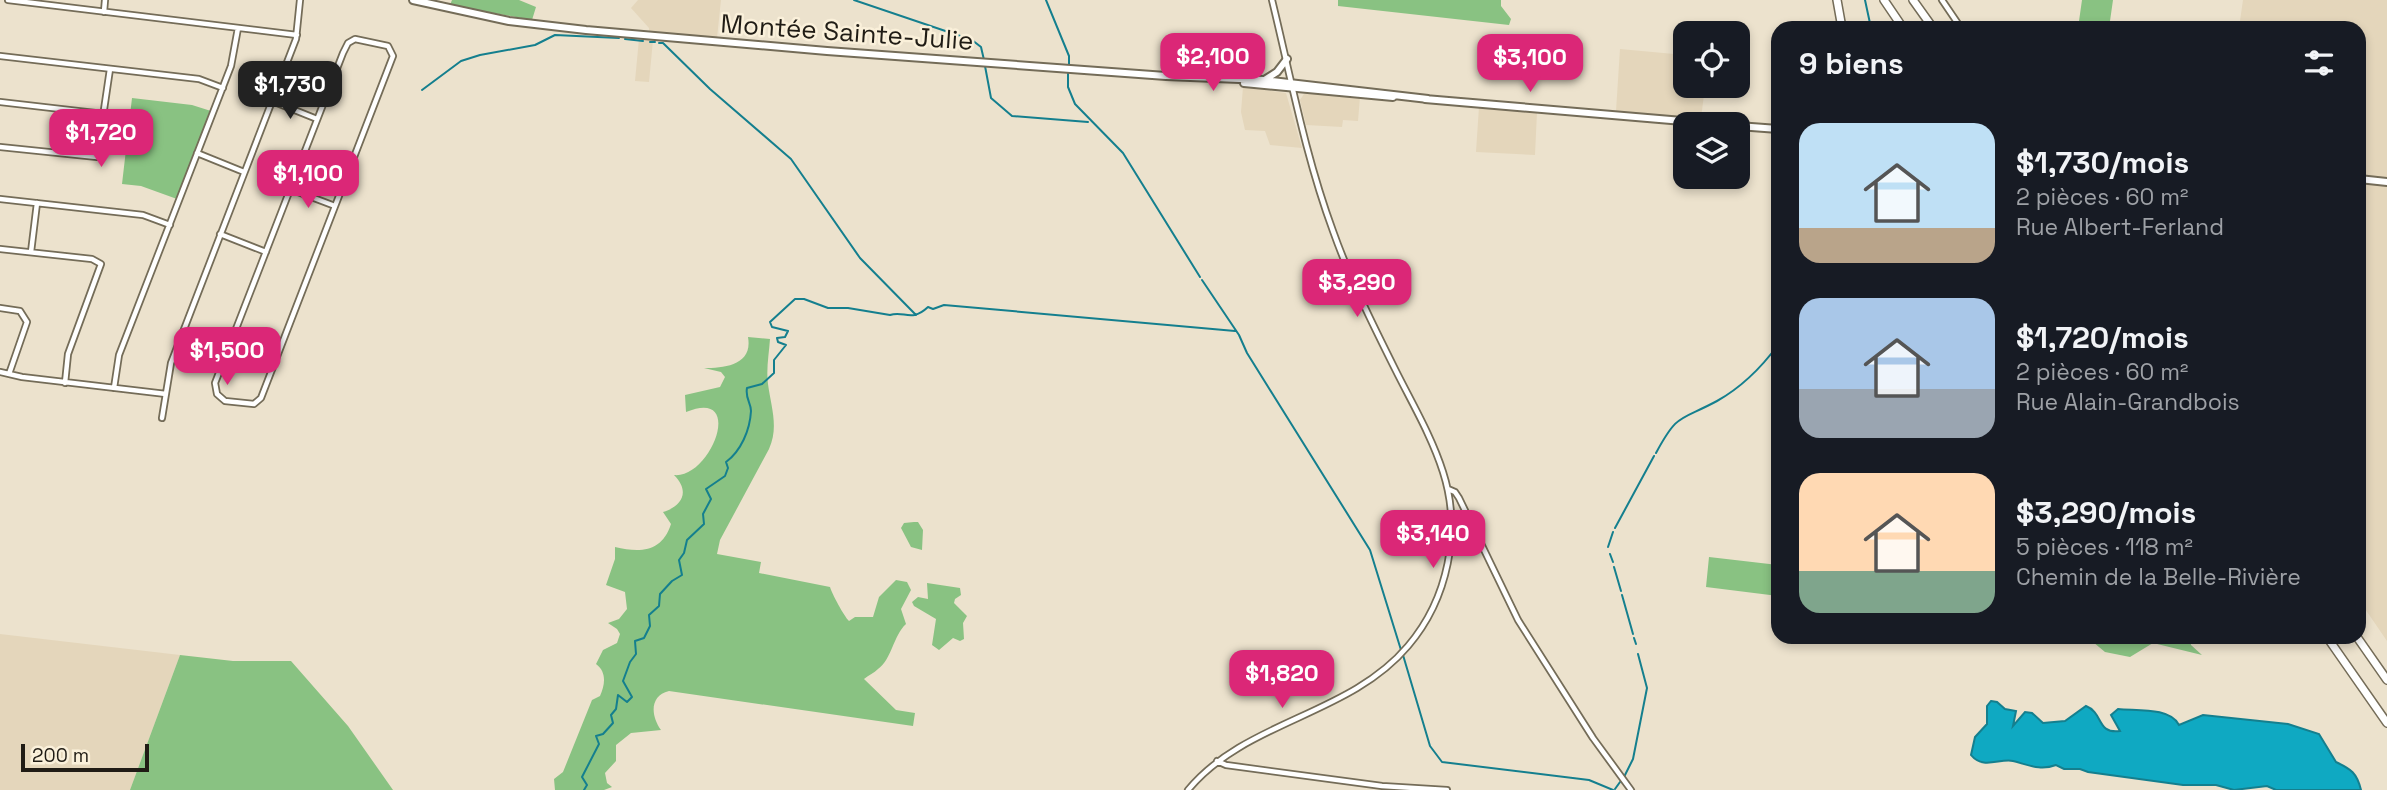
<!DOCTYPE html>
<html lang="fr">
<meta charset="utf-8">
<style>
:root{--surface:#171b24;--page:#242831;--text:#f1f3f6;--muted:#9ea1a6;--accent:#db2777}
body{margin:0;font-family:"Space Grotesk",sans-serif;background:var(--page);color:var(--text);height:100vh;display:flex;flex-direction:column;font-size:26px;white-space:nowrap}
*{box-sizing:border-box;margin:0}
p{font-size:23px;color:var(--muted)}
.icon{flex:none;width:38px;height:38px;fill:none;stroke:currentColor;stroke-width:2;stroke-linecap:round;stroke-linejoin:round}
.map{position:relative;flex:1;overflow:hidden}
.drawer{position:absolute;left:1771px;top:21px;width:595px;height:623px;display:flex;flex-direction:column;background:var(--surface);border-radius:21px;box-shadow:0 4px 10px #0003}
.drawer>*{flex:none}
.buttons{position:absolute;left:1673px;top:21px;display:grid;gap:14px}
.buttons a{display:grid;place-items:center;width:77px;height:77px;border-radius:14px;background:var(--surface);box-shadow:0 4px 10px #0003;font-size:35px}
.scale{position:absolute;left:21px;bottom:18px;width:128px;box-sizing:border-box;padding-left:7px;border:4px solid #201c15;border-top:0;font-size:19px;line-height:24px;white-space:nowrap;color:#201c15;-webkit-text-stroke:5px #faf0da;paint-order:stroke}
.price{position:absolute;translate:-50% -60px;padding:0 16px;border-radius:14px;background:var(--accent);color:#fff;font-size:23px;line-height:46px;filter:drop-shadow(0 2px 4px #0008)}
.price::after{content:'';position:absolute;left:50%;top:42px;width:21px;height:16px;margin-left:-10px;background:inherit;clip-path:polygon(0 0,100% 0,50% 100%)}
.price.selected{background:#222;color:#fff}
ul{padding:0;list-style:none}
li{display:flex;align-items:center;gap:21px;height:175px;padding:0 28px}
li span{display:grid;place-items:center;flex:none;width:196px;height:140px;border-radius:21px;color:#555}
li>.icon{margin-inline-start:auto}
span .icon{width:84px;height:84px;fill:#fffc;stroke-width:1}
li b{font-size:30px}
h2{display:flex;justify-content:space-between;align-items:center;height:84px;padding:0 28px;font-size:30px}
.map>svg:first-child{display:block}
.built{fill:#e4d6bb}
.green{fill:#89c282}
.water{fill:#0fa9c2;stroke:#147f8e;stroke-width:2}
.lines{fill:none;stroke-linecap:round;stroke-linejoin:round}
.stream{stroke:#147f8e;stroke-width:2}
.minor-casing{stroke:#746c58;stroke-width:8}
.major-casing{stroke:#746c58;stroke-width:10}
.highway-casing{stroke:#746c58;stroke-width:10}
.minor{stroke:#fff;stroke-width:4.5}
.major{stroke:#fff;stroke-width:6}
.highway{stroke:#fff;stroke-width:7}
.labels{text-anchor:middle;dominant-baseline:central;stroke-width:5;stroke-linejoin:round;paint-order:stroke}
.street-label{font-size:26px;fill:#201c15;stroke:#faf0da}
</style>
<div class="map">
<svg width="2387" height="790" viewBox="0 0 2387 790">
<rect width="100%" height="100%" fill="#ece2cd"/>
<path class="built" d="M638,0H721L717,38L649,32V28L631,8Z
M2243,0H2387V641L2359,600V28H2239Z
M639,39L653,40L649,82L635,81Z
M1620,49L1685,55V86H1705L1701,119L1616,111Z
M1243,87L1286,93L1302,148L1270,145L1265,131L1245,130L1241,112Z
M1309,93L1360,97L1358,121L1343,120L1342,127L1306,125L1300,100L1304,94Z
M1479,107L1537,112L1535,155L1476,152Z
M0,634L180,655L130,790H0Z"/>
<path class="green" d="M452,0H519L536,7L532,20L450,5Z
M1338,0H1501V6L1511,19L1509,25L1338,6Z
M2082,0H2113L2109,28H2078Z
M132,98L192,105L211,111L177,199L141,186L122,184Z
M748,337L770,339C769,354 766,369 768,384C771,407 779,427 769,449L720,540L717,554L761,562L759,573L830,587C832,594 844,616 849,621L855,617H873L879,597L896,580L907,582L911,590L901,609L906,624C893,636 892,659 878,669C874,673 869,675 864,679L896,710L915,713L913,726L669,691C649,696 651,716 661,730L631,733L616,745V761L605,773L607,783L612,787L604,790H555L554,779L563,772L592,700L600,696C605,685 607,672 596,664L603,650L617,643L620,634L617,629L608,623L619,619L627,609L625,592L606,585L615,559V547C641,553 662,552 671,524L663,512C683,506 690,491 674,475C711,479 746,387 686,412L685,395L720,387L725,377L721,372L704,368C725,368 753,365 748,337Z
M914,522H918L923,530L922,550L911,547L901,528L904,523Z
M1709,557L1778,565V596L1706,587Z
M927,583L960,588L961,595L955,599L954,603L967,616L963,623L964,639L960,641L953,638L939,650L932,645L936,619L914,606L912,602L918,597L928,599Z
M2087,637H2190L2191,645L2202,655L2153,643L2130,657L2105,652Z
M180,655L233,661H291L348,726L393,790H130Z"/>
<path class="water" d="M1991,701L1997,702L2005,709L2016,711L2013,726L2025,712L2032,713L2043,723L2065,721L2086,706C2104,713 2096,734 2120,731L2111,715L2118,709C2136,711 2170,707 2179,725L2203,715L2288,724L2319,734L2336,762C2351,769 2357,773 2361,790H2276L2267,786L2234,790L2216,785H2183L2088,772L2080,769H2064L2056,765C2040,771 2029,765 2013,761C2000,758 1983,770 1971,755L1975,737L1987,724V706Z"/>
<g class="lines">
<path class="stream" d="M854,0L972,40L981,47L984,60
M1046,0L1069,56V67
M1865,0L1871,28
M625,39L643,41
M650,42H655
M659,43H663L710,89L791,159L860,258L916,315
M985,66L991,98L1012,116L1088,122
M1068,72V87L1075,104L1123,153L1200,277
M422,90L461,61L480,55L535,45L555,35L619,38
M1202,280L1239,335L1247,353L1370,550L1401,650
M1656,453C1678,412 1680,421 1717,401C1742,387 1761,368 1778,345
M1615,528L1654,456
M1608,547L1613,532
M1610,554L1613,562
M1614,567L1621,591
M1622,595L1633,634
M1634,638L1636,644
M1403,655L1430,746L1442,762L1589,780L1613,790
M1624,777L1633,759L1647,688L1638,654
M1615,789L1620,782
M584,790L587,785L582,777L599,744L596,736L603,734L613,723L611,715L616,709L618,695L627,702L632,697L623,681L630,662L636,654L635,641L644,638L650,626L649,615L659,606L660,594L672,581L682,575L679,560L684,553L687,540L704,524L703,514L711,499L706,489L725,476L728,468L726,462C741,451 750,430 751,411C751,403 745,398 747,388L762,384L774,373V360L786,345L778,342L777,338L785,337L788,331L772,327L770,322L795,299H804L828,308H848L890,315C904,310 911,323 928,307L933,309L944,305L1235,331"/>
<defs>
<path id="minor" d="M8,0L297,35
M1942,0L1961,28
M104,12L105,0
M355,39L388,46L393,56L261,398L254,404L225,401L217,394L215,383L343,53L348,43Z
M0,56L199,79L223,88
M272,101L317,119
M0,102L104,114
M0,147L97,157L110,69
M197,153L244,172
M290,189L335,206
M0,199L143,215L170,225
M220,234L266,252
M0,249L92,259L101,264L68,354L65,383
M31,252L37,203
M0,308L20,311L27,322L9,374
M0,372L22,377L166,394
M114,388L119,355L231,66L238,28
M162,418L171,363L296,39L300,0
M1448,489L1455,492L1459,498L1518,620L1593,738L1631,790
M1217,761L1226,765L1382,786L1447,790
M1188,790C1246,720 1349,716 1408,646C1448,599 1462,531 1443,472C1432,437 1412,403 1396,371C1373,325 1350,279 1333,231C1305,155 1291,78 1272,0"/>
<path id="major" d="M413,0L509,21L586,30L827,51L1166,76L1264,80L1428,99
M1266,79L1277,72L1287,59
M1244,83L1393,97
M1425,99L1718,124
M1738,126L1778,129
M2359,179L2387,182"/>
<path id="highway" d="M1837,0L1842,28
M1884,0L1903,28
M1913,0L1933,28
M2327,637L2387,723
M2357,637L2387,680"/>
</defs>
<use href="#minor" class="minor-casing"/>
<use href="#major" class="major-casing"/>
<use href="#highway" class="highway-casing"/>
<use href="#minor" class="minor"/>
<use href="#major" class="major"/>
<use href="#highway" class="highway"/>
</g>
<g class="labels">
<g class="street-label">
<text transform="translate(847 32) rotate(4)">Montée Sainte-Julie</text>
</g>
</g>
</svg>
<div class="buttons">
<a><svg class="icon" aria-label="locate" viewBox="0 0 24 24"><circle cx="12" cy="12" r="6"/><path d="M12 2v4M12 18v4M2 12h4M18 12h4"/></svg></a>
<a><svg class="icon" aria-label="layers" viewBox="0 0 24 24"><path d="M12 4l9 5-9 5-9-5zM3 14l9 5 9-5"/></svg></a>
</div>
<div class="scale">200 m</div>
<b class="price" style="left:1213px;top:93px">$2,100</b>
<b class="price" style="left:1530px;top:94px">$3,100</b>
<b class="price selected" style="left:290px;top:121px">$1,730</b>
<b class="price" style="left:101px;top:169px">$1,720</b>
<b class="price" style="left:308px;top:210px">$1,100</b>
<b class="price" style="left:1357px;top:319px">$3,290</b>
<b class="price" style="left:227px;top:387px">$1,500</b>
<b class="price" style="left:1433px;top:570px">$3,140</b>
<b class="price" style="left:1282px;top:710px">$1,820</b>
<section class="drawer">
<h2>9 biens<svg class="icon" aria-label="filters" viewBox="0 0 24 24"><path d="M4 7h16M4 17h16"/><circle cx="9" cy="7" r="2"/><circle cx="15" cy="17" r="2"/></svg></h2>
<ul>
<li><span style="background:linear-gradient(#bfe0f5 75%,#b9a48a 0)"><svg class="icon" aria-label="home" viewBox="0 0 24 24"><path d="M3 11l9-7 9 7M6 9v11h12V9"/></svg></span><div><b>$1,730/mois</b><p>2 pièces · 60 m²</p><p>Rue Albert-Ferland</p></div></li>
<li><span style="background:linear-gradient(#a9c7e8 65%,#9aa5b1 0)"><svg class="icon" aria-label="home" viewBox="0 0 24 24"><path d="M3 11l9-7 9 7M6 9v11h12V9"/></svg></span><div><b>$1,720/mois</b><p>2 pièces · 60 m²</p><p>Rue Alain-Grandbois</p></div></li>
<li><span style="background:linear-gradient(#ffd9b3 70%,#7fa58c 0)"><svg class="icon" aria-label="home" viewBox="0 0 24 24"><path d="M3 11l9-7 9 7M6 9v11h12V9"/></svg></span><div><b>$3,290/mois</b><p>5 pièces · 118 m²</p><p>Chemin de la Belle-Rivière</p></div></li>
</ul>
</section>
</div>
